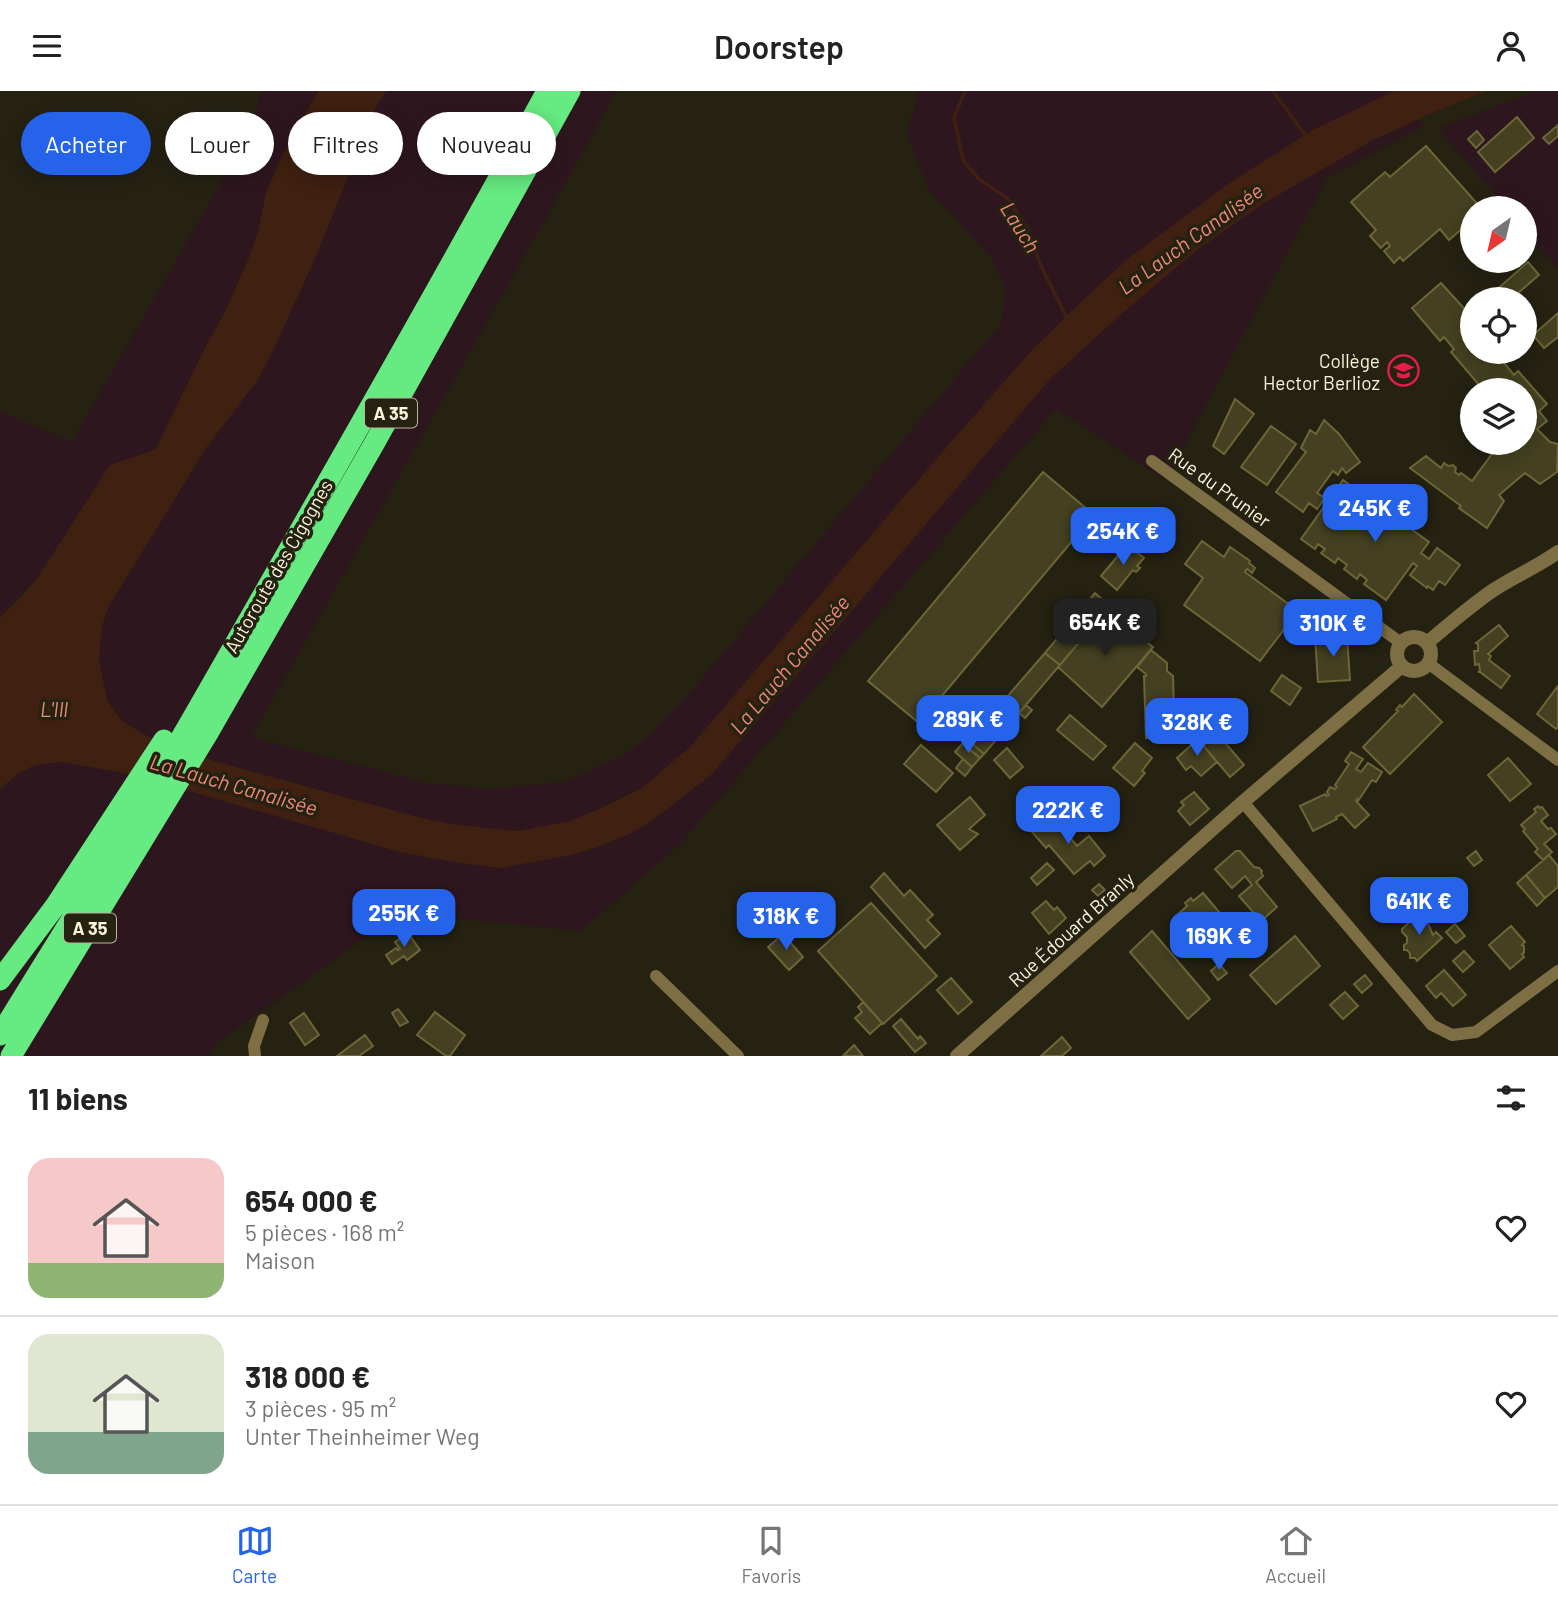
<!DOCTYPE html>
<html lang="fr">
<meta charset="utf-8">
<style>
:root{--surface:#fff;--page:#f2f2f2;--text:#222;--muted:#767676;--line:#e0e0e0;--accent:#2563eb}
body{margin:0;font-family:Barlow,sans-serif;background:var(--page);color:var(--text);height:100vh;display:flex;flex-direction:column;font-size:26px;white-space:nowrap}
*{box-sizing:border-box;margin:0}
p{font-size:23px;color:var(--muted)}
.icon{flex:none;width:38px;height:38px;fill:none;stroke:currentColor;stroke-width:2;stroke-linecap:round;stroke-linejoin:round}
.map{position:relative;height:965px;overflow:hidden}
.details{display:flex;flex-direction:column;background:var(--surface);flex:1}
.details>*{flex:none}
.banner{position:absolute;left:21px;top:21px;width:700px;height:63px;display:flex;gap:14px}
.needle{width:46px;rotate:214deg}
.fabs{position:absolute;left:1460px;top:105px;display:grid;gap:14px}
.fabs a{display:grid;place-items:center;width:77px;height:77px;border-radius:50%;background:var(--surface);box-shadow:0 4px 18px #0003;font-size:35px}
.price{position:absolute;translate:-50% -60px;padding:0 16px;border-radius:14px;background:var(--accent);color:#fff;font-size:23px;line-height:46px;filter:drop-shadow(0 2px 4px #0008)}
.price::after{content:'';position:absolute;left:50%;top:42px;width:21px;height:16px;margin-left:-10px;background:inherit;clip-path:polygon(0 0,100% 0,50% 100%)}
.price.current{background:#222;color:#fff}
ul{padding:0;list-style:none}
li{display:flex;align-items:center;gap:21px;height:175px;padding:0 28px}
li+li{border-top:2px solid var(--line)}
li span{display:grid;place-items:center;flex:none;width:196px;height:140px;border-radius:21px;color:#555}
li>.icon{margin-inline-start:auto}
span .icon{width:84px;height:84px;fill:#fffc;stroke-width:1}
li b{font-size:30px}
h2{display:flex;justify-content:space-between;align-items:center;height:84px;padding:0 28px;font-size:30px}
.chip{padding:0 24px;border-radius:32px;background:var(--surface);box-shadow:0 4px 18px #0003;font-size:24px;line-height:63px}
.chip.current{background:var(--accent);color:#fff}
header{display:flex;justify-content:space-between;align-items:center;height:91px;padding:0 28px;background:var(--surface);font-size:32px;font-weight:600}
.menu{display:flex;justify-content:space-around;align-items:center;height:98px;border-top:2px solid var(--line);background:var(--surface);font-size:19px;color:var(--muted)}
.menu a{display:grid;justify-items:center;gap:4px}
.menu .current{color:var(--accent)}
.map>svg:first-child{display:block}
.green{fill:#2e161f}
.water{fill:#3f2011}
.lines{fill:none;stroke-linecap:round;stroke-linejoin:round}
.stream{stroke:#3f2011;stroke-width:3.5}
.building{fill:#444021;stroke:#6d6636;stroke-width:2}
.minor{stroke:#7e6e43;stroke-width:12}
.tertiary{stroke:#7e6e43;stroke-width:14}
.motorway{stroke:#65eb81;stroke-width:21}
.labels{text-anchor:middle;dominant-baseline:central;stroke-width:7;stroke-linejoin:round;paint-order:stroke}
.shield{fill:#252212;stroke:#bab59f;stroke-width:2}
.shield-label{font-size:18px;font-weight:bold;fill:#faf4db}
.poi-label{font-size:19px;fill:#faf4db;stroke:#252212;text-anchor:end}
.street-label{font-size:19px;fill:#faf4db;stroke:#252212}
.water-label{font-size:21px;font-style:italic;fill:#ed8876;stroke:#252212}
</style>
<header><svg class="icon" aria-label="menu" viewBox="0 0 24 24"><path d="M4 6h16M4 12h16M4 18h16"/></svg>Doorstep<svg class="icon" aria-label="person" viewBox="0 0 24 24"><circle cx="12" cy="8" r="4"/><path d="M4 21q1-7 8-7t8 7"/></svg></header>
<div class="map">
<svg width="1558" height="965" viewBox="0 0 1558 965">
<rect width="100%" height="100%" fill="#252212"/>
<path class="green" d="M261,0H318L282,65L266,102L258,141L248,169L224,223L208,251L155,359L110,374L38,486L0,526V320L72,351L253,36Z
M386,0H616L568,88L251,646L426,692L490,698L565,691L626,663L645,648L688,604L1002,232L1005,196L991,166L928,98L907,41L919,0H1403L1424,35L1327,87L1166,389L1056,318L679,754L581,840L400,822L218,951L208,965H0V698L16,684L35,674L61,671L130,683L400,761L572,764C601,756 627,745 652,730L642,697L610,713L571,730L518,740L457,734L421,727L211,669L152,648L122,630L107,609L99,569L102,535L109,515L206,357L257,290L272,262L317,163L376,16Z
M1537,0H1558V177L1524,138V117H1507L1438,37Z"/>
<path class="water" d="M318,0H386L376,16L317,163L272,262L257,290L206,357L109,515L102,535L99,569L107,609L122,630L152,648L211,669L421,727L457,734L518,740L571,730L610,713L642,697L690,656L951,351L1030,261L1086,206L1130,166L1231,91L1313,39L1394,0H1487L1439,19L1373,49L1261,114L1197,159L1126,219L1051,287L712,683L652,730L630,743L595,757L572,764L500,777L453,771L400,761L130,683L61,671L35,674L16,684L0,698V527L22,505L38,486L110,374L155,359L208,251L224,223L248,169L258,141L266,102L282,65Z"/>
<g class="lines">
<path class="stream" d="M965,0L954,27L963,69L979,88L1008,108L1028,138L1040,173L1068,229
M1273,0L1308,48"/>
</g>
<path class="building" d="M1517,26L1534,47L1495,81L1478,61Z
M1558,34V45L1549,53L1543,47Z
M1477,40L1484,49L1476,57L1468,48Z
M1426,55L1481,117H1472V129L1449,149L1440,138L1403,170L1400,166L1394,172L1384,160L1390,155L1387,151L1381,157L1370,145L1376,139L1351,111L1385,81L1390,86Z
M1528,171L1539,184L1511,208H1501L1494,201Z
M1441,192L1470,224L1465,228L1472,236V261H1501L1508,269L1504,272L1514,284L1518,280L1547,313L1539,320L1547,330L1537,338L1550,351L1558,353L1557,381L1540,393L1525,382L1499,404L1504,410L1487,437L1459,417L1461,415L1410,377L1426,365L1441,377L1444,372L1448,375L1453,374L1456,377L1455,381L1459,384L1461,382L1472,390L1500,352H1524V299H1490L1483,291L1479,294L1451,261L1454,258L1444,246L1440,250L1412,217Z
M1558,222V246L1544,257L1533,244Z
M1235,308L1254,323L1224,363L1213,355Z
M1324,329L1339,343L1360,371L1346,382L1342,377L1338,384L1333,380L1317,402L1325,407L1317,418L1309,412L1303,421L1276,401L1306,361L1301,357L1310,339L1316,343Z
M1271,335L1296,353L1267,394L1241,376Z
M1043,381L1094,424L919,632L868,590Z
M1343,389L1429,451L1421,462L1429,468L1437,457L1460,474L1445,494L1439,490L1433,499L1428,495L1427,497L1410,484L1417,475L1413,472L1386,509L1364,493L1367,489L1360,483L1357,488L1344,478L1347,474L1338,467L1335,472L1321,462L1325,458L1318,453L1315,458L1301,448Z
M1202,450L1224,466L1230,456L1250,470L1249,472L1255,477L1252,482L1247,478L1245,481L1298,520L1260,570L1184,514L1203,487L1185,473Z
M1127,454L1144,467L1137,475L1140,477L1136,481L1133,479L1117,499L1101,485Z
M1095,502L1110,515L1060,574L1045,562Z
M1108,518L1153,556L1102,616L1058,576Z
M1499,534L1508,545L1488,563L1491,565L1489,569L1510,585L1501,597L1480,581H1478L1480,580L1479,573L1475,574L1474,560H1478V553L1476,552Z
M1347,544L1350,589L1318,591L1315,546Z
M1151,559L1167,572V580L1173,585L1175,652L1153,651V646L1146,647L1144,585H1146V583L1137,576Z
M1045,562L1060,574L984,663L969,650Z
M1282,584L1301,597L1290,614L1271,600Z
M1558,595V636L1556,638L1537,623Z
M1414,603L1442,631L1390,683L1363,656L1398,620L1396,619L1400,614L1402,616Z
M1221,612L1231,622L1226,626L1217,615Z
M1026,614L1032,619L1025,627L1019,622Z
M1217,615L1226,626L1213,638L1204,627Z
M1070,624L1106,655L1093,669L1057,639Z
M1204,628L1216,641L1202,653L1190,640Z
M1216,641L1244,674L1230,686L1202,653Z
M1198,648L1217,671L1201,685L1191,675L1186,679L1177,667Z
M969,650L984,663L980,667L965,655Z
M963,652L980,667L972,676L955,661Z
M1135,652L1152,667L1142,680L1145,682L1134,695L1113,677Z
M921,654L953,682L936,701L904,673Z
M1007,657L1023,676L1010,687L994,669Z
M1351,661L1363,668L1356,678L1361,681L1368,672L1382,681L1376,691L1372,689L1358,710L1357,708L1356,710L1369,724L1355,737L1342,723L1336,726L1337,728L1313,740L1300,715L1325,703L1326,705L1329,704L1327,701L1330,696L1335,698L1337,696L1335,694L1349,673L1345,670Z
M1508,667L1531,693L1510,710L1488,684Z
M963,668L972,676L965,685L956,677Z
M1194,701L1209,718L1190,734L1178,720L1184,714L1181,711Z
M970,706L985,724L969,738L978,743L960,759L937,734Z
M1538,715L1540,717L1542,716L1548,724L1541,730L1548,738L1551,737L1556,743L1544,753L1552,761L1543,769L1535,761L1538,758L1523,740L1525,738L1521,734L1536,721L1534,718Z
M1052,725L1077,755L1089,745L1105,765L1094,775L1090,770L1074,783L1049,754L1046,757L1032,741Z
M1236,760H1240L1254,776L1259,777L1262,780L1261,781L1263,785L1256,791L1277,816L1261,830L1239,805L1252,794L1245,785L1232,797L1215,778Z
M1476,760L1482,769L1474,775L1467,767Z
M1549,764L1558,775V796L1545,807L1526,784Z
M1047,772L1054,779L1037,794L1031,787Z
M884,782L904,805L910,799L933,824L927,829L940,843L925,857L871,796Z
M1526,784L1545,807L1537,815L1517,792Z
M1099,793L1105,799L1098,805L1092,799Z
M1203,802L1236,841L1212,862L1178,823L1187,815L1185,812L1191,807L1193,810Z
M1046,810L1054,819L1057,816L1066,827L1049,843L1032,822Z
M871,812L937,885L883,933L818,860Z
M1419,822L1422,823L1429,830L1428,833L1433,844L1436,841L1442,847L1417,870L1415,867H1410V863L1407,859H1404V854L1407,852V846L1402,841V838Z
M1455,833L1465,845L1456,852L1446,841Z
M1511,835L1525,851L1522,854L1524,855V862L1522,863L1524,866L1510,878L1489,854Z
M1152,840L1210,908L1188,928L1130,861Z
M1255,841L1263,851L1254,858L1247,850Z
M408,842L420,859L407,869L404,865L392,873L386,864L396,857L398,859L400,858L395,851Z
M783,843L803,866L789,879L768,856Z
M1295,845L1320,875L1276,913L1250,884Z
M1464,860L1474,871L1463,881L1453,870Z
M1219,873L1227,882L1218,889L1211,880Z
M1444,879L1466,904L1453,915L1441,902L1436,907L1426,895Z
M1365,884L1372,893L1362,902L1354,893Z
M951,887L972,911L958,923L937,899Z
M1345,901L1358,915L1343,928L1330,914Z
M863,911L882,932L870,943L855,927L862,921L858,916Z
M398,918L408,931L400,935L392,922Z
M435,921L465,944L450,965H446L417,944Z
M304,922L319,944L305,954L290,932Z
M901,928L918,948L920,945L926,952L915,961L893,935Z
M365,944L373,955L359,965H337Z
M1062,946L1071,957L1062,965H1041Z
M854,954L863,965H843Z"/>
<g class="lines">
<path class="minor" d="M1152,370L1401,552
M1428,572L1558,669
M1243,711L1432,934L1452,944L1476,941L1558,880
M656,885L738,965
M255,965L254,955L263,929"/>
<path class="tertiary" d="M1397 563a17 17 0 1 1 34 0a17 17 0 1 1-34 0Z
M1427,552C1448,534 1469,516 1492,500C1513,486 1537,476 1558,461
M957,965L1243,711L1402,575"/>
<path class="motorway" d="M0,889L56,814L164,649
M0,944C63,841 128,740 188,635C309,424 430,213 547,0
M11,965L208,642L374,353L570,0"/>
</g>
<defs>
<symbol id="school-ring" viewBox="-11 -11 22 22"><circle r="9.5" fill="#252212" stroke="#e21f49" stroke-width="1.5"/><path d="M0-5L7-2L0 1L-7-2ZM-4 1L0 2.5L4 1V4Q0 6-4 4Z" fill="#e21f49"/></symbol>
</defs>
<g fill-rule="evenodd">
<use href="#school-ring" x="1386" y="262" width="35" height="35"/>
</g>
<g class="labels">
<g class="shield">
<rect x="365" y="307.5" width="52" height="29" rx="5"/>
<rect x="64" y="822.5" width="52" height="29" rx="5"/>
</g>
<g class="shield-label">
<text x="391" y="322">A 35</text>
<text x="90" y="837">A 35</text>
</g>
<g class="poi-label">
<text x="1380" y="269">Collège<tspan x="1380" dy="22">Hector Berlioz</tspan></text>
</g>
<g class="street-label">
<text transform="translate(1220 396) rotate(36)">Rue du Prunier</text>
<text transform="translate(278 475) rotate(-60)">Autoroute des Cigognes</text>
<text transform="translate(1071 838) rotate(-42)">Rue Édouard Branly</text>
</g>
<g class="water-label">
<text transform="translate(1021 136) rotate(58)">Lauch</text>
<text transform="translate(1190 147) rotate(-36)">La Lauch Canalisée</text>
<text transform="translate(789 573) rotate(-50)">La Lauch Canalisée</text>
<text x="54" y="617">L'Ill</text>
<text transform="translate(234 693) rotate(16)">La Lauch Canalisée</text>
</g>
</g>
</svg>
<div class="fabs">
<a><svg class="needle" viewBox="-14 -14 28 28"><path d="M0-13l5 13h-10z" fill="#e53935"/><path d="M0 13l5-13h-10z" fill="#767676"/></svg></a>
<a><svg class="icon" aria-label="locate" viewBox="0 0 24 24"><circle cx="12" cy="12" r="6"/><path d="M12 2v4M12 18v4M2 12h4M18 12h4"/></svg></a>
<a><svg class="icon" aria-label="layers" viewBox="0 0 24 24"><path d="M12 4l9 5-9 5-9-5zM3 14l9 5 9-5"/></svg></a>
</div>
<b class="price" style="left:1375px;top:453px">245K €</b>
<b class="price" style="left:1123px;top:476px">254K €</b>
<b class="price current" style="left:1105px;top:567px">654K €</b>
<b class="price" style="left:1333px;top:568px">310K €</b>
<b class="price" style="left:968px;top:664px">289K €</b>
<b class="price" style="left:1197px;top:667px">328K €</b>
<b class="price" style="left:1068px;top:755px">222K €</b>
<b class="price" style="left:1419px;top:846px">641K €</b>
<b class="price" style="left:404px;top:858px">255K €</b>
<b class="price" style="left:786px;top:861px">318K €</b>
<b class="price" style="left:1219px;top:881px">169K €</b>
<div class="banner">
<a class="chip current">Acheter</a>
<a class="chip">Louer</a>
<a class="chip">Filtres</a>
<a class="chip">Nouveau</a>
</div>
</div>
<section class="details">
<h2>11 biens<svg class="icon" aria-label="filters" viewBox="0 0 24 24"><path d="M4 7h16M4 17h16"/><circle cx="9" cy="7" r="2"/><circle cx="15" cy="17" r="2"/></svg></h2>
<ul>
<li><span style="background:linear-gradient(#f6c9c9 75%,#8fb573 0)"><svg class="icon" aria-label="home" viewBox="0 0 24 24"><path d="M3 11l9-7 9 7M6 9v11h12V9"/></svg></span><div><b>654 000 €</b><p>5 pièces · 168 m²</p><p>Maison</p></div><svg class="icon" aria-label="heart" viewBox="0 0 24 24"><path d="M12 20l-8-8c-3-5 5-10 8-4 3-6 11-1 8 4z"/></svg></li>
<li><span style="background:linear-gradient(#dfe7d0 70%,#7fa58c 0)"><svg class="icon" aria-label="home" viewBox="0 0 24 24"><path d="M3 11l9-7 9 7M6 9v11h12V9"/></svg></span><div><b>318 000 €</b><p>3 pièces · 95 m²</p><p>Unter Theinheimer Weg</p></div><svg class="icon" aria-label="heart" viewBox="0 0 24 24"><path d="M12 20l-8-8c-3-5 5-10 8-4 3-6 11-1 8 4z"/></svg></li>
</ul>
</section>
<nav class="menu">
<a class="current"><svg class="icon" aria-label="map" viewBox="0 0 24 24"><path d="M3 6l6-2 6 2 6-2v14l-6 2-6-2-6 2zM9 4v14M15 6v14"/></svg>Carte</a>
<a><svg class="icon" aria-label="saved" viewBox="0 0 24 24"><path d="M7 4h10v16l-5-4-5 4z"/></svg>Favoris</a>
<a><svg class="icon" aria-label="home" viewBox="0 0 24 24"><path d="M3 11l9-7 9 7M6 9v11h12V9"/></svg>Accueil</a>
</nav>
